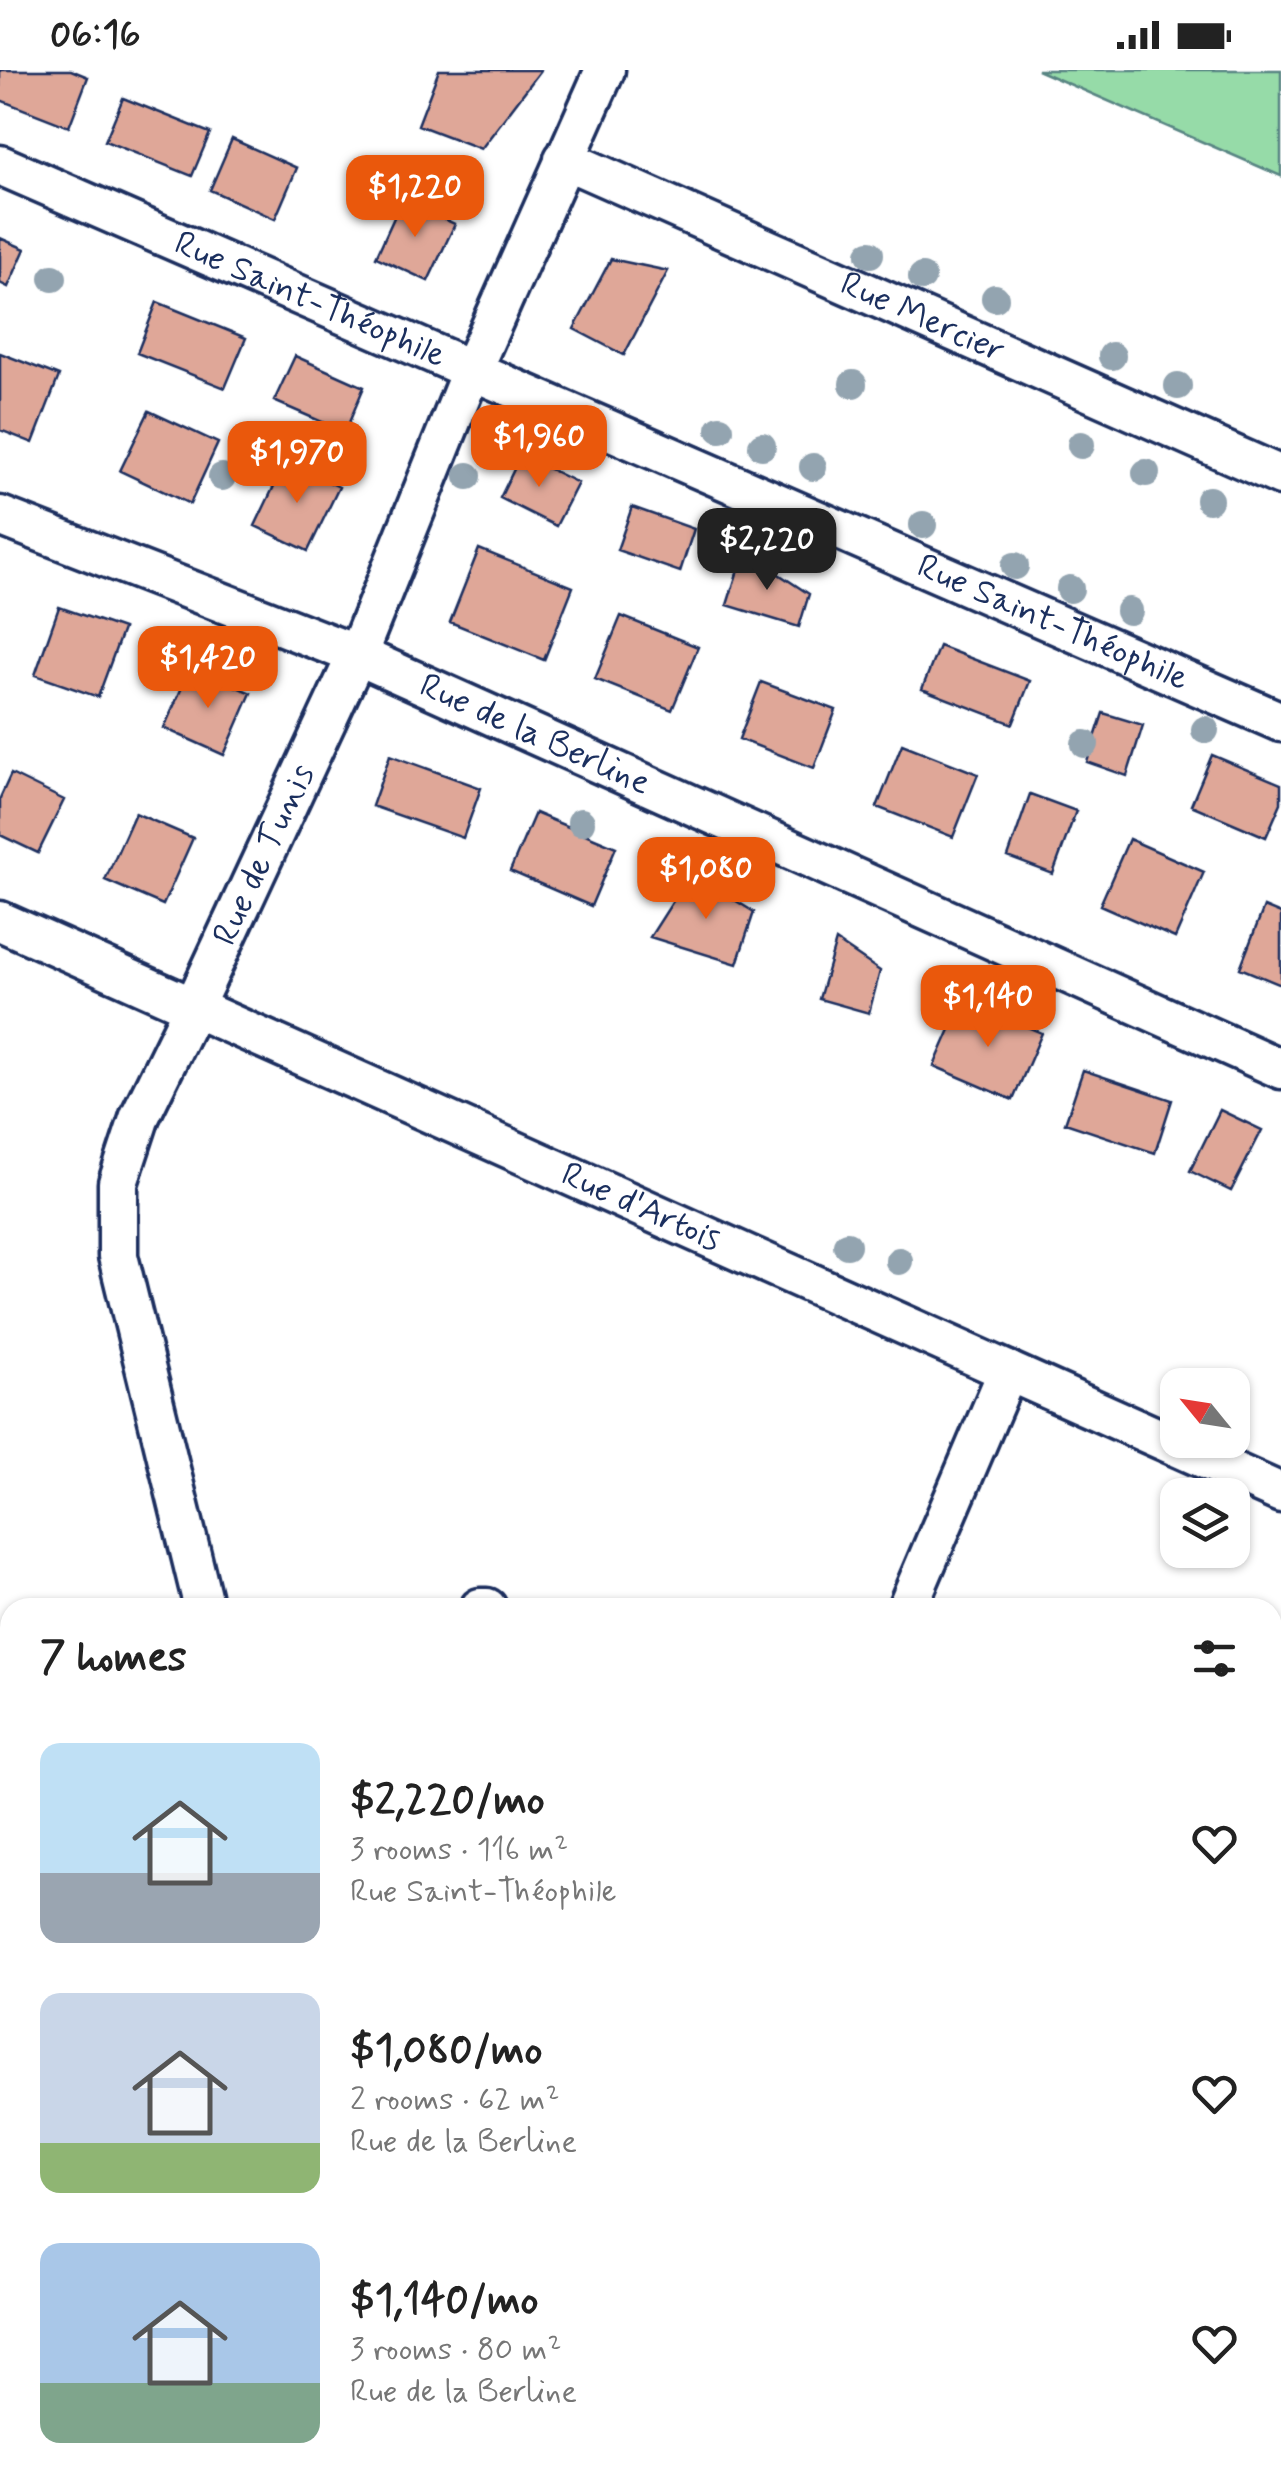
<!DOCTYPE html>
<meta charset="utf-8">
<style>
:root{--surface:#fff;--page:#f6f6f6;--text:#222;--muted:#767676;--accent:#ea580c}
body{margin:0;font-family:Mynerve,sans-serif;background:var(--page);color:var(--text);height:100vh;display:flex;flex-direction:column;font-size:38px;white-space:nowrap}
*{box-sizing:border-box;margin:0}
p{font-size:32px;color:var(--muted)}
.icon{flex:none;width:55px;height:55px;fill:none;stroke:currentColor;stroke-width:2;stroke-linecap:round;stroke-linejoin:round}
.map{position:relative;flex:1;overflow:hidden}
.sheet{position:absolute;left:0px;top:1528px;width:1282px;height:892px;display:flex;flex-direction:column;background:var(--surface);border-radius:30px 30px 0 0;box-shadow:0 2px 8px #0004}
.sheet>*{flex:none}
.needle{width:65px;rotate:300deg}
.tools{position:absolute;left:1160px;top:1298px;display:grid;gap:20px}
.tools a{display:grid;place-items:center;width:90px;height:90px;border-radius:20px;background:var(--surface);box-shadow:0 2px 8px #0004;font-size:50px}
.price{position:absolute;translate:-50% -85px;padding:0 22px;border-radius:20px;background:var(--accent);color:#fff;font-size:32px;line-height:65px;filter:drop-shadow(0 2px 5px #0008)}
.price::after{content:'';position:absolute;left:50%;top:60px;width:30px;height:22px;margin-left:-15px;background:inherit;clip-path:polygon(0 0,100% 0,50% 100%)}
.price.selected{background:#222;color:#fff}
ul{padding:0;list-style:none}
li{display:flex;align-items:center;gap:30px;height:250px;padding:0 40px}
li span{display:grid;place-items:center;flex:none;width:280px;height:200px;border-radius:20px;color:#555}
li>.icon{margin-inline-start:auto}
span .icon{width:120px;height:120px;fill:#fffc;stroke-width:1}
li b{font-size:42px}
h2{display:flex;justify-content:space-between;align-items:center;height:120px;padding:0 40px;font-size:42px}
.status{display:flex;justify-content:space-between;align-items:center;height:70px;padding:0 50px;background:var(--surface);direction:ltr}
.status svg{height:28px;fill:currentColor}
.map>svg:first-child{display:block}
.green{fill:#96dba8;stroke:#588583;stroke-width:2.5}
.building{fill:#dfa798;stroke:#1b2f5e;stroke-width:2.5}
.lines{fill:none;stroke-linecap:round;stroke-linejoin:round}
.minor-casing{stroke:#1b2f5e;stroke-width:45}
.minor{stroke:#fff;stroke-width:38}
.tree{fill:#93a4b0}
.labels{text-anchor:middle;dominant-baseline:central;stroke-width:8;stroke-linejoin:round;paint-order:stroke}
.street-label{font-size:35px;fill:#1b2f5e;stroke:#fff}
</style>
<div class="status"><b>06:16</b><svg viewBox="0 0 49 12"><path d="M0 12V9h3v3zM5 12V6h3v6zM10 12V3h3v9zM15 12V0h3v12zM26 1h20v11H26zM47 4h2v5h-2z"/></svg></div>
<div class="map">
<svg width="1281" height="2419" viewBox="0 0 1281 2419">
<rect width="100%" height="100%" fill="#fff"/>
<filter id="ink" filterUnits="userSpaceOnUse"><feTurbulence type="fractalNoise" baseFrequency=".01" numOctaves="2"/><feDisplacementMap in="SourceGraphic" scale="20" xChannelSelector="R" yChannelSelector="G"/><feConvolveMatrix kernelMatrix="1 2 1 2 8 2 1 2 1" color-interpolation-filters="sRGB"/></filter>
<g filter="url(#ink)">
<path class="green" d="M1037,0H1281V106Z
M753,2410H1250V2419H773Z"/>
<path class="building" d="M0,0H71L88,7L69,57L0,30Z
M439,0H541L481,79L418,55Z
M123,28L210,63L192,106L105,71Z
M232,69L297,98L275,149L210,120Z
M402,130L455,154L428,211L376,187Z
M0,168L25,179L8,217L0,213Z
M611,189L668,201L624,285L574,259Z
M157,232L246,268L225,318L137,283Z
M0,283L59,306L33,373L0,360Z
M295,286L364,317L345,362L274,331Z
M149,341L218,373L190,434L120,401Z
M521,385L578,413L556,456L500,428Z
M286,391L339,417L308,481L255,456Z
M632,437L694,459L680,502L617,480Z
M479,479L573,517L544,590L450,552Z
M744,481L809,524L799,557L727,535Z
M59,537L123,559L98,627L35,605Z
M621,546L698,577L672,640L595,609Z
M939,576L1030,611L1013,654L922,619Z
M191,597L251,623L224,685L164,658Z
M761,612L836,640L814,698L739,669Z
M1103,643L1143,655L1127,706L1087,692Z
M902,674L978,704L953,767L877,737Z
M390,685L481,718L463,768L372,736Z
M1212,685L1281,714V733L1266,767L1191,735Z
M11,704L64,730L38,783L0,765V728Z
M1030,724L1076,741L1053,804L1008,787Z
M135,743L193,768L163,835L105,810Z
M535,743L616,777L591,836L510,801Z
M1129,769L1204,802L1175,868L1100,835Z
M691,803L754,842L737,894L650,867Z
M1264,837L1281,844V915L1240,898Z
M836,871L880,901L869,943L819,929Z
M963,930L1042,963L1013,1030L934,996Z
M1083,1000L1172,1030L1155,1083L1065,1053Z
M1220,1040L1262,1060L1231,1121L1190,1101Z"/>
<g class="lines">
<defs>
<g id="minor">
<path id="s1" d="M564,89L1281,406"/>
<path id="s2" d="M0,95L1281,652"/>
<path id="s3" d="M0,446L357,585L1281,999"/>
<path id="s4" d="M0,851L1281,1423"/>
<path id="s5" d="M204,1538L118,1186V1113L140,1046L193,938L357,585L472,299L605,0"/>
<path d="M480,1538H487"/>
<path d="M907,1538L1008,1301"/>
<path d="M0,1629L10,1630"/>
<path d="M0,2091L10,2095"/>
<path d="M704,2410L724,2419"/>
<path d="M178,2419L182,2410"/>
<path d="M1279,2419L1275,1824L1281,1781"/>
</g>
</defs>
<use href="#minor" class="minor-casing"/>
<use href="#minor" class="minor"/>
</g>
<g class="tree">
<circle cx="870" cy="184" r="14"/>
<circle cx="922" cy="207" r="14"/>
<circle cx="53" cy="208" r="14"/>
<circle cx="995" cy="228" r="14"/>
<circle cx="1112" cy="286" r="14"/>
<circle cx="853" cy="314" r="14"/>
<circle cx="1178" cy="316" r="14"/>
<circle cx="720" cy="359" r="14"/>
<circle cx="1081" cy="375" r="14"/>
<circle cx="762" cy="376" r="14"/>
<circle cx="542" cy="378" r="14"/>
<circle cx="813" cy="397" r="14"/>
<circle cx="1146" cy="403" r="14"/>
<circle cx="468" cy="406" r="14"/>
<circle cx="222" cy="407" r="14"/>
<circle cx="1209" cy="430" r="14"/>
<circle cx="923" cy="455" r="14"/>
<circle cx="1015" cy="496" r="14"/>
<circle cx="1070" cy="519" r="14"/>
<circle cx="1129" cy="541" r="14"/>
<circle cx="1205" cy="660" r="14"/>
<circle cx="1085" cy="674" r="14"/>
<circle cx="581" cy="752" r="14"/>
<circle cx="847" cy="1175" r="14"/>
<circle cx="899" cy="1191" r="14"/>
</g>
</g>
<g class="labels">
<g class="street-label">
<text stroke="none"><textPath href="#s2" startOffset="338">Rue Saint-Théophile</textPath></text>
<text stroke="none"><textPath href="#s1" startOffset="392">Rue Mercier</textPath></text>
<text stroke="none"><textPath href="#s2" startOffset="1148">Rue Saint-Théophile</textPath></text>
<text stroke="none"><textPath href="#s3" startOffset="578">Rue de la Berline</textPath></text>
<text stroke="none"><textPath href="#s5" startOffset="795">Rue de Tunis</textPath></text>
<text stroke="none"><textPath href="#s4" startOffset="702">Rue d'Artois</textPath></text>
</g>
</g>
</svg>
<div class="tools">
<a><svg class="needle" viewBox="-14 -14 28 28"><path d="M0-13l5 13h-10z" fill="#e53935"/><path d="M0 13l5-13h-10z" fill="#767676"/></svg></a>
<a><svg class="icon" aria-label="layers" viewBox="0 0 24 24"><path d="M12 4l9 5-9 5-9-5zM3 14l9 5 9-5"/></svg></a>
</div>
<b class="price" style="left:415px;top:170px">$1,220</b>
<b class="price" style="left:539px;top:420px">$1,960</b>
<b class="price" style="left:297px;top:436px">$1,970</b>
<b class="price selected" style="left:767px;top:523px">$2,220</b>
<b class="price" style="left:208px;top:641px">$1,420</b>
<b class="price" style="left:706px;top:852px">$1,080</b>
<b class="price" style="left:988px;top:980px">$1,140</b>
<section class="sheet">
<h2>7 homes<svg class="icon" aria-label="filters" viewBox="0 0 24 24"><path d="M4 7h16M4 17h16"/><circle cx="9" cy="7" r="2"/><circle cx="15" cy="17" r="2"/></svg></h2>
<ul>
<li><span style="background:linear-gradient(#bfe0f5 65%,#9aa5b1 0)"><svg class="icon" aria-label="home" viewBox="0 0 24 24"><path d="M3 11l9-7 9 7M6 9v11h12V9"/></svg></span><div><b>$2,220/mo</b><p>3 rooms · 116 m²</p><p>Rue Saint-Théophile</p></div><svg class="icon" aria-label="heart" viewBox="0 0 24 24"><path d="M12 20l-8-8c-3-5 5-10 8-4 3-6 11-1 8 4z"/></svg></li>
<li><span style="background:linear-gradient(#c9d6e8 75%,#8fb573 0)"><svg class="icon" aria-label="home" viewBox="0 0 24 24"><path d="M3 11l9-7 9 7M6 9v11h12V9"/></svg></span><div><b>$1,080/mo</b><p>2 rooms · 62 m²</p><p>Rue de la Berline</p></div><svg class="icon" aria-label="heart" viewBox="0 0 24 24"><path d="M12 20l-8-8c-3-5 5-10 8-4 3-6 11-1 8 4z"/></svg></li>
<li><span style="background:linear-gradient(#a9c7e8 70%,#7fa58c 0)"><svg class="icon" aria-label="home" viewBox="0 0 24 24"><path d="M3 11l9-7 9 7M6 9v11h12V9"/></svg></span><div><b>$1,140/mo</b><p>3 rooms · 80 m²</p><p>Rue de la Berline</p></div><svg class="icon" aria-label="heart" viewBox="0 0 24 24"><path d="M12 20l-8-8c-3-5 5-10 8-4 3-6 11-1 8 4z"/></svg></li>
</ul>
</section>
</div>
